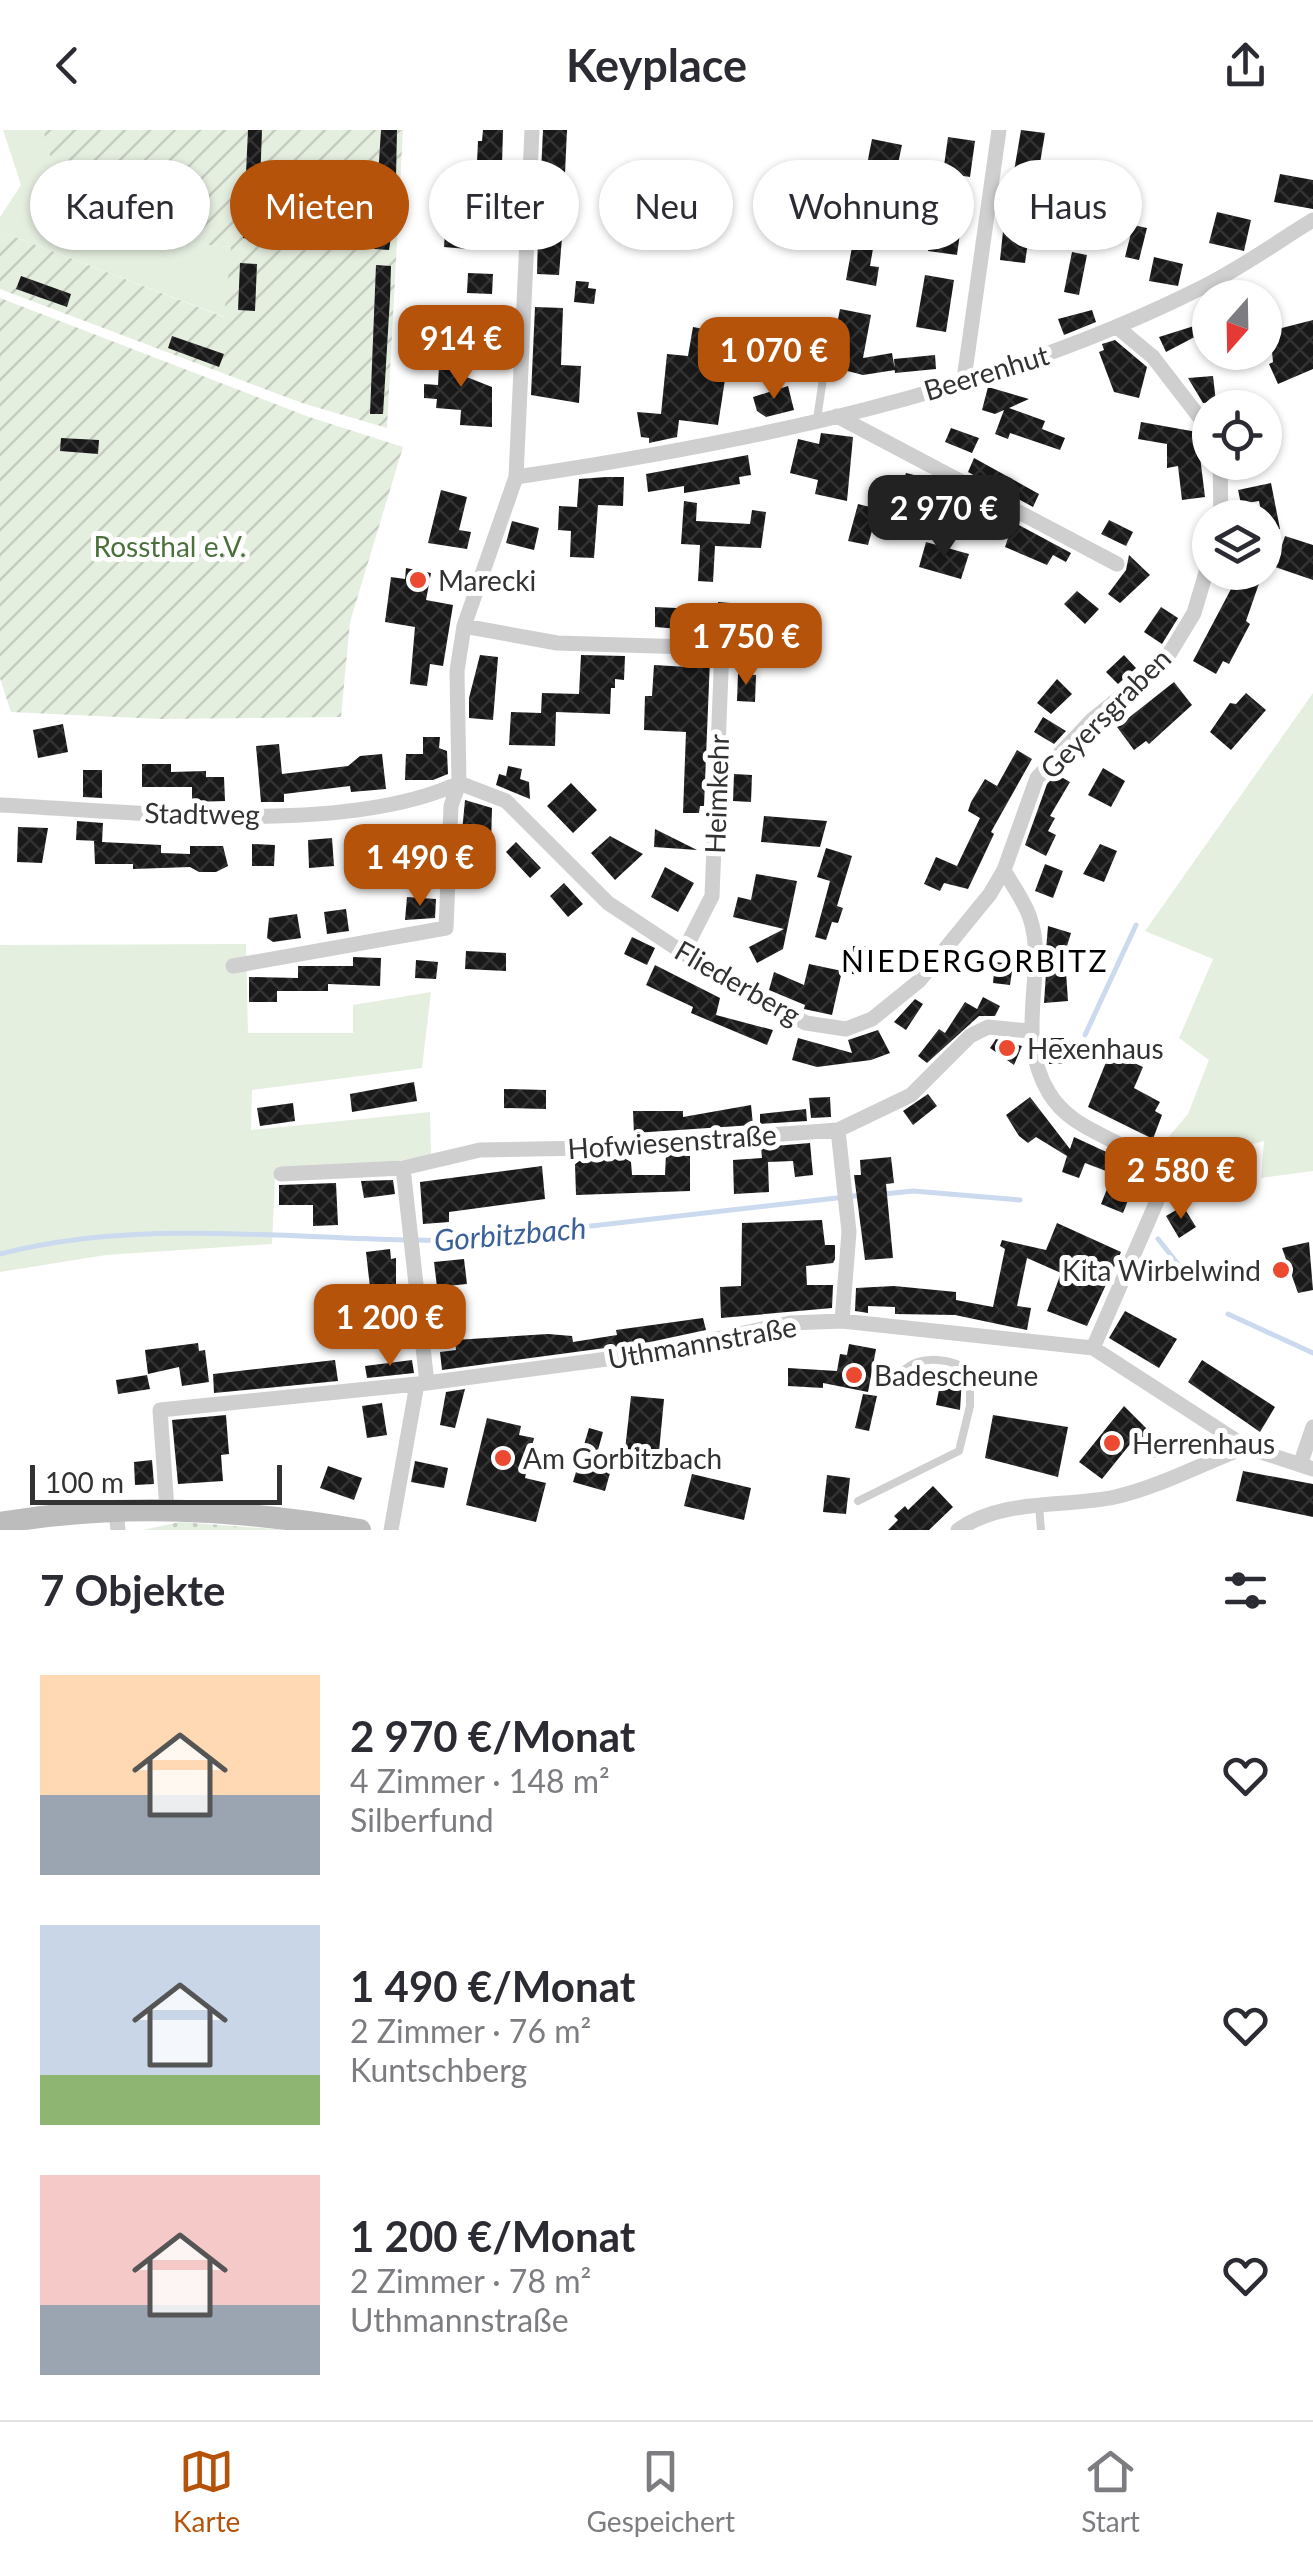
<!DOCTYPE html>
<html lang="de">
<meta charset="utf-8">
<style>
:root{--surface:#fff;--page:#f7f7f7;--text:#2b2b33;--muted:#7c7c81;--line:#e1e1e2;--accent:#b45309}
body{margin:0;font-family:Lato,sans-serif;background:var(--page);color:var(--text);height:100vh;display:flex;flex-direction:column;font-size:38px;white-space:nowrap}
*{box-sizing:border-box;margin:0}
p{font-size:32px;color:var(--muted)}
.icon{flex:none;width:55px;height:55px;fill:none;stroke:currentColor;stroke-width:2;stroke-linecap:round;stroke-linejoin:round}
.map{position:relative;height:1400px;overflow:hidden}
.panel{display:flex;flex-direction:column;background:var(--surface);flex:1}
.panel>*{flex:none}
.top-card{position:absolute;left:30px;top:30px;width:1255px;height:90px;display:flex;gap:20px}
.needle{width:65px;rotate:200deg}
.controls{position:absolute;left:1192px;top:150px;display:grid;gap:20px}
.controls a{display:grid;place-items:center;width:90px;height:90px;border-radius:50%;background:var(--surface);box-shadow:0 2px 8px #0004;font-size:50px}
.scale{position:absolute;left:30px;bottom:25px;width:252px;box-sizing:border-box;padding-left:10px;border:5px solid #323232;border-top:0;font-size:28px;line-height:35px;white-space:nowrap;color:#323232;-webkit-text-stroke:8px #fff;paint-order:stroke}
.price{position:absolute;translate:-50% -85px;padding:0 22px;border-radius:20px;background:var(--accent);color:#fff;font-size:32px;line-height:65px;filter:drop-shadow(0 2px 5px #0008)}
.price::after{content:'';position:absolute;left:50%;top:60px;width:30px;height:22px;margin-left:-15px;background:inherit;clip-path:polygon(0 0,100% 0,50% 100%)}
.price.selected{background:#222;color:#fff}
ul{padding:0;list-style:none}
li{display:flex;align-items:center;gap:30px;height:250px;padding:0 40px}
li span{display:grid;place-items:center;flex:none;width:280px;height:200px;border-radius:0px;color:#555}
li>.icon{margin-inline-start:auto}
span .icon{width:120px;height:120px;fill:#fffc;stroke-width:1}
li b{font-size:42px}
h2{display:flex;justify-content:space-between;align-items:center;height:120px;padding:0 40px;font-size:42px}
.chip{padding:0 35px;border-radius:45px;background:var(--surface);box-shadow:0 2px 8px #0004;font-size:35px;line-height:90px}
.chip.selected{background:var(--accent);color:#fff}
header{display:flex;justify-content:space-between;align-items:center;height:130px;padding:0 40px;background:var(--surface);font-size:45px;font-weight:700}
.tabs{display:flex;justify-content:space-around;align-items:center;height:140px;border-top:2px solid var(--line);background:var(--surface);font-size:28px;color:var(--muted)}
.tabs a{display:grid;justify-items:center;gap:5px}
.tabs .selected{color:var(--accent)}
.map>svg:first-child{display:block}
.grass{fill:#e5efe0}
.park{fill:url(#park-dots)}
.garden{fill:url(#garden-furrows)}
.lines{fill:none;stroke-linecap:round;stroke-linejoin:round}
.stream{stroke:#ccdaef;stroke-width:5}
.building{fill:url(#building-cross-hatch)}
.service{stroke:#cfcfcf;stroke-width:8}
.minor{stroke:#cfcfcf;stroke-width:15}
.secondary{stroke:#bcbcbc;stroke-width:22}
.poi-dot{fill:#ec4931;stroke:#fff;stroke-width:4}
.labels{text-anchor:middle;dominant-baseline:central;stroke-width:10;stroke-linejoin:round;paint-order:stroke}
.street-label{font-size:28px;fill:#323232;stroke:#fff}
.park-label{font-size:28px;fill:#4a713c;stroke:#fff}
.poi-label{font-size:28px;fill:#323232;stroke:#fff;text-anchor:start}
.neighbourhood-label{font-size:30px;letter-spacing:2.5px;fill:#000;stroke:#fff}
.water-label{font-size:30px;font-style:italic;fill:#3b6199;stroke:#fff}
</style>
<header><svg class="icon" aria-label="back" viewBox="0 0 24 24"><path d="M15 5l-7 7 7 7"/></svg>Keyplace<svg class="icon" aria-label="share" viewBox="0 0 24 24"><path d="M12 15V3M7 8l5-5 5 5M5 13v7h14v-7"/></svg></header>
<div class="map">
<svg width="1313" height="1400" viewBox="0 0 1313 1400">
<defs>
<pattern id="park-dots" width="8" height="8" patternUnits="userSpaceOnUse" patternTransform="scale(2.5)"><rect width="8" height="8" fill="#e5efe0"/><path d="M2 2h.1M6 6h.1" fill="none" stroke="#c5cdc1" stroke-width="1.8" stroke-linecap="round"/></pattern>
<pattern id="garden-furrows" width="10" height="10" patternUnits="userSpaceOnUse" patternTransform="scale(2.5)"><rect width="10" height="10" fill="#e5efe0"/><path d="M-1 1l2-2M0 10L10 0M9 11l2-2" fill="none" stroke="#c5cdc1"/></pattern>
<pattern id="building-cross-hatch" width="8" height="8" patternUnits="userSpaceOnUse" patternTransform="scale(2.5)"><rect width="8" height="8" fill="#191919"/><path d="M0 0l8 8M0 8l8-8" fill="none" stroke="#323232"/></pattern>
</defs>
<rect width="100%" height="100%" fill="#fff"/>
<path class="grass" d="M3,0H43L55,43L62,44L75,76L123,81L120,107L232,117L225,187L7,104L0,113V87L21,55Z
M1313,563V1041L1261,1048L1264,1011L1170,1035L1160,1017L1188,984L1209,930L1179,908L1213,829L1145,801Z
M246,814L248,903H353V875L431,862L422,938L252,960L251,1000L430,982L431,1026L275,1049L272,1114L106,1125L0,1142V815Z"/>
<path class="park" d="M180,1392L287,1400H143Z"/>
<path class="garden" d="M43,0H403L387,298L302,273L0,159V113L7,104L224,187L231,117L120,107L122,81L75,76L62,44L55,43Z
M0,168L309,287L403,317L350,492L341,587L160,589L11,582L0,548Z"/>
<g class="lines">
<path class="stream" d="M1085,905L1136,795
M884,1064L913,1061L1020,1070
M1158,1109L1186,1144
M416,1110L459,1111L863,1065
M0,1124C132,1090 271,1107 405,1110
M1228,1184L1313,1223"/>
</g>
<path class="building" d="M248,0H262L258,110L243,108Z
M381,0H397L396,48L378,47Z
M483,0H503L500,107L478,106L480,75H475L478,11H482Z
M543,0H567L564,65L540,64Z
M1021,0L1045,3L1037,51L1013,47Z
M948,7L975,11L970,47L943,43Z
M872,9L902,15L890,71L861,65Z
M1280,44L1313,50V79L1274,72Z
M935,70L964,74L957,125L928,121Z
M376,71L396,73L389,120L374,119Z
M1006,73L1033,77L1025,133L1000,130Z
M1217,82L1251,90L1244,121L1209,113Z
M856,95L886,100L884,114L874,113L870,136L879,137L876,156L846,150Z
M1133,95L1147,98L1139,130L1125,127Z
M445,102L468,105L467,119L444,117Z
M538,105L562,107L559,145L537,144Z
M1072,122L1087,125L1079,165L1064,162Z
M1154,127L1183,134L1178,156L1149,151Z
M240,133L257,134L255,181L238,180Z
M376,135L391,136L390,168L383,284H370Z
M468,143L493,144L492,164L467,163Z
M925,145L954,150L946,202L916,197Z
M21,146L71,164L67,177L16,159Z
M576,151L589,152L588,158L596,159L594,174L574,172Z
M535,177L563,178L561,235L581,236L579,273L531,265Z
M840,179L871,185L863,228L892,223L895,240L863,245L824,235L806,234L805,242L781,238L783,219L831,225Z
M1092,180L1096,192L1064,205L1058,189Z
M1313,190V239L1278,254L1269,234L1273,232L1270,201Z
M1210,191V199L1166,222L1159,207Z
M693,197L732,204L718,295L679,290L677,307L649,313V308L641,307L637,282L661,284L667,224L688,226Z
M172,206L224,224L219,237L168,218Z
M1115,210L1147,237L1139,268L1114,262L1099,222L1104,220L1102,214Z
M440,215L465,217L464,246L492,257V297L460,295L461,280L436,278L437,269L424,268V254L438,255Z
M935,225L936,239L895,243L894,229Z
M1213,246L1216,272L1203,273L1188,248Z
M788,256L794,280L766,287L757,281L753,267Z
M988,257L1029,269L1009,278L1045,291L1042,299L1065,308L1060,320L1010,303L1008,309L995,304L1004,280L995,284L982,280Z
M1141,292L1197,302L1205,367L1182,370L1178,336L1167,338V314L1138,309Z
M951,298L979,308L972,323L945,312Z
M821,303L853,307L847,371L815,364L818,350L790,343L798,309L819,314Z
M61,308L99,310L98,324L60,321Z
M748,325L751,345L739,347L740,354L684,363V356L648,362L646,344Z
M974,328L1039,364L1033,377L968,342Z
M906,343L918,346L905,398L888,393Z
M606,347H624L623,376L598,375L594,428L570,427L571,401L558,400L559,376L577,377L579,349Z
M931,348L957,362L950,385L921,372Z
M1271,353L1280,399L1265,402L1259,371L1241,374L1238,360Z
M441,360L467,367L459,400L471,402L467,419L428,413Z
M684,371L697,373L696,391L750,394L752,380L766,382L761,418L715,416L713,452L698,451L700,415L681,414Z
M858,374L878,379L868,415L848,411Z
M991,380L1071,423L1066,432L1053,425L1047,435L1005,417L1009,405L984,394Z
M1109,390L1133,402L1126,416L1101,404Z
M512,391L539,398L534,420L506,413Z
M1285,406L1313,415V450L1275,437Z
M926,412L969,424L961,449L919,437Z
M1129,425L1150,445L1120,473L1108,464L1126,440Z
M406,438L431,443L426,470L453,475L443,536L430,534L427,556L410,554L415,497L385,492L391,447L405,449Z
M1240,442H1263L1246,491L1250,494L1229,534L1223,531L1216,544L1193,531Z
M1077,461L1099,479L1085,494L1064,474Z
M718,472L743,474L742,489L768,491L767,506L655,497V477L718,480Z
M1161,477L1178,488L1162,514L1144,502Z
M480,525L498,527L493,590L469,588V568Z
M581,525L625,526L624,550L615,549V558H611L610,584L556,582L555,616L509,615L511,582L541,583L542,563L579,564Z
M1124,525L1136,538L1118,554L1106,542Z
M688,528L710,529L704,676H700L699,683H683L686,602L644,600L645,566H652L654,535L688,537Z
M738,544L756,545L755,572L737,571Z
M1057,549L1072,564L1051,584L1037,573Z
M1174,552L1192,575L1149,614L1146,611L1134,620L1117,597Z
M1246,563L1266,580L1231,620L1210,602L1230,573L1236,574Z
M1043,587L1066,601L1054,614L1034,602Z
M63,594L68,622L38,628L33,600Z
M423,607H440L439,618L447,621L448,644L433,650H405L406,624H423Z
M279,614L282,644L348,636L360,626L382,624L386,659L351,662L350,656L284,664V672H261L256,616Z
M1017,620L1032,629L991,702L994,704L968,759L944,753L940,761L924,754L936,727L957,736L980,688L968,681L971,672L985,649L997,656Z
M142,634H171V642L206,641V647H224L225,671L192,672V657H142Z
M508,636L522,639L520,649L529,652L530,669L496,655L499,644L506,646Z
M1103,638L1125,651L1111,677L1088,665Z
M83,640H102V668L83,667Z
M734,644L752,645L751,672L733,671Z
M1056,644L1070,652L1050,686L1055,688L1048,701L1056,705L1046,726L1025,715L1047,654Z
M571,653L597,680L573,703L547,676Z
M465,670L492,678L491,714L461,713Z
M764,686L827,691L820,717L761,712Z
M77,691L103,693L102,712L161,715V723L190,724V716H223L228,736L216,742H199L190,737L133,739V734H95L94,711H98L76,710Z
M18,697L48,698L42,733L17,732Z
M655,699L697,720L654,717Z
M610,706L643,724L615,750L591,723Z
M332,708L334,736L309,738L308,710Z
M383,710L407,711L406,720H414V733L383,734Z
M516,712L541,738L530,748L506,722Z
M252,714L275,715L274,736H252Z
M1100,714L1117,721L1104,752L1083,744Z
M826,718L852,726L837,776L843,778L838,793L832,792L826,810L815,807L830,751L817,747Z
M1045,734L1063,741L1053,768L1035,761Z
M665,737L694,753L678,782L651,767Z
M756,744L797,751L783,819L757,833L749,817L784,799L733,787L738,767L751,770Z
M564,753L583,774L568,787L550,766Z
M407,767L436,769L435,788L405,790Z
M346,779L349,801L327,804L324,782Z
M297,784L301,808L273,812L267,808L269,788Z
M1048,796L1071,803L1064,826L1046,820Z
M632,807L655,818L647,835L624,824Z
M853,816L876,817L874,845L852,844Z
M466,821L506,823V841L465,839Z
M353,827L381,828L380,856L328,854V861H277V872H249V847L298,848V836H353Z
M416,830L438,832L436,849L415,848Z
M995,832L1013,834L1010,855L993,853Z
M809,834L842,841L832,885L804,879L805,875L769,860L774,842L804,855Z
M655,835L720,868L716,885L773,900L767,915L691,883L693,877L646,855Z
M1066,842L1068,871L1044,873L1046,843Z
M983,867L1000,876L995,886H979L927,933L918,926L939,899L945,903L965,872L977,879Z
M915,869L923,874L906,900L894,892Z
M878,900L890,923L871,930L817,937L792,930L798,908L852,923L848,910Z
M1048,908H1064L1063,934H1049Z
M996,909L1022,916L1014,935L990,918Z
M1110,922L1143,937L1134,958L1160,972L1155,981L1162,985L1153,1009L1088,977Z
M414,952L417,971L352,982L350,964Z
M504,959L546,960V979L504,978Z
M928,964L937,976L913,995L903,981Z
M830,967L831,987L811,988L809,968Z
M1030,967L1070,1019L1074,1007L1128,1032L1122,1047L1085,1033L1079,1048L1062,1042L1067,1026L1036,1007L1028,1013L1019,1006L1006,985Z
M293,973L295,991L260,996L257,978Z
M751,975L753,995L634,1003L633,981H683V987Z
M806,979L807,991L760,994V984Z
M810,1013L813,1045L795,1047L793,1031L768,1032L769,1062L734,1064L733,1030L762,1028L761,1017Z
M690,1022V1061L576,1065L575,1034L581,1030L626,1029L631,1032L632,1045H665L666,1024Z
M891,1027L894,1053L886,1054L893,1128L865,1130L854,1045H861L860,1030Z
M1196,1035L1208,1051L1185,1067L1173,1051Z
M542,1036L545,1069L449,1082V1092L423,1094L420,1052Z
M393,1050L395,1064L364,1068L361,1051Z
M336,1053L338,1095L313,1096V1075H279V1055Z
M1107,1059L1129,1068L1123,1083L1101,1074Z
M1183,1076L1196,1097L1179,1108L1166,1086Z
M822,1090L825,1115H835V1129L833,1133L806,1136L807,1155H833L832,1178L721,1188L720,1157L741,1156L742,1093Z
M1057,1093L1121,1122L1087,1196L1047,1181L1061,1143L1027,1128L1017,1176L1031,1178L1027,1200L955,1185L895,1184V1177L868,1176V1183L855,1181L856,1158L894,1156L956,1162V1170L993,1177L1005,1119L1000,1116L1002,1110L1046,1120Z
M1309,1112L1313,1160L1298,1163L1282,1118Z
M390,1119L391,1129L396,1128V1172L372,1175L366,1122Z
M464,1129L467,1154L437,1157L434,1132Z
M1125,1181L1177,1209L1159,1238L1109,1208Z
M703,1188L706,1200L650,1212L442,1240L440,1222L456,1220L455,1210L548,1204L572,1206L573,1212L617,1205L616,1200Z
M198,1213L199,1221L205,1220L209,1252L182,1256L179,1237L148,1244L145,1220Z
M849,1214L876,1219L868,1262L823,1253V1258L788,1256V1238L837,1241L840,1224L847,1225Z
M335,1230L338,1251L214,1263L213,1244Z
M412,1230L414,1243L367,1248L365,1236Z
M1202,1230L1275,1277L1260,1302L1188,1252Z
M942,1244L962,1248L960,1280L936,1275Z
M147,1245L150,1259L118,1264L116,1250Z
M465,1259L455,1298L440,1295L446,1262Z
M863,1264L877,1266L869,1301L855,1298Z
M631,1266L664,1269L658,1332L624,1329Z
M382,1273L387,1305L367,1308L362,1276Z
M1124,1276L1166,1318L1155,1328L1135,1308L1102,1349L1079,1332Z
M226,1285L229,1324L221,1325L223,1351L178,1354L172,1290Z
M993,1285L1068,1297L1058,1347L985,1328Z
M487,1288L521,1296L519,1305L534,1308L525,1348L546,1353L536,1392L466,1375Z
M589,1298L603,1302L593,1338L610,1343L605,1361L573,1352Z
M152,1330L154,1354L135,1355L134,1332Z
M415,1331L448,1338L444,1358L411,1352Z
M328,1336L362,1348L354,1370L320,1358Z
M1243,1341L1313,1354V1387L1236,1371Z
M692,1344L751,1358L744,1390L684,1376Z
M827,1345L850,1348L846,1384L823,1382Z
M933,1356L953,1377L929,1400H888L898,1390L894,1386L905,1376L908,1380Z"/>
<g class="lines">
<path class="service" d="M817,289L824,242
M858,1371L959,1321L970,1276V1242C953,1228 922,1225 905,1239
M1039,1376L1041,1400"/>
<path class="minor" d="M1117,197L1153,227L1210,301
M964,249L999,0
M837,286L1117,434
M1220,332L1221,388
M516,347C750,312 990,264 1203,157C1241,138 1277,112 1313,90
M464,496L557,513L722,518L712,766L684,821
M459,653L506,671L608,773L732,855L806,893L846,899L872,889L919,851L990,764L1004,740L1037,648L1093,589L1165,531L1194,483L1210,429
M0,675C128,681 345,707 459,653
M1004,740C1012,755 1025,772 1030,788C1048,841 1013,904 1049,963C1074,1004 1122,1006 1154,1038L1157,1071L1093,1218
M233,836L446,798L451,676L459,653L457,541L464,496L516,347L532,0
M838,1000L849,1102L842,1191
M403,1038L427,1253
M281,1044L403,1038L480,1020L588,1018L838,1000L911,965L970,906L988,897L1029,901
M1300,1335L1313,1297
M167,1379L160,1280L427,1253L652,1223L790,1193L842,1191L1093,1218L1246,1317L1313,1339
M116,1380L118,1400
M391,1400L417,1254
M958,1400C1003,1368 1063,1378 1115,1367C1159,1357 1204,1333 1246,1317"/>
<path class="secondary" d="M0,1393C121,1372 240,1379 360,1400"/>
</g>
<g class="poi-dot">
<circle cx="418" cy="450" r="10"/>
<circle cx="1007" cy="918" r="10"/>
<circle cx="1281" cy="1140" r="10"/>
<circle cx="854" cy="1245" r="10"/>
<circle cx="1112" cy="1313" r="10"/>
<circle cx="503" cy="1328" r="10"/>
</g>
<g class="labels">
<g class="street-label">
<text transform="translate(986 242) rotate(-17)">Beerenhut</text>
<text transform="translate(1105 583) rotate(-45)">Geyersgraben</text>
<text transform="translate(716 664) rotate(-88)">Heimkehr</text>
<text transform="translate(202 683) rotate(1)">Stadtweg</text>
<text transform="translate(738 852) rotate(30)">Fliederberg</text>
<text transform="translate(672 1011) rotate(-4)">Hofwiesenstraße</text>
<text transform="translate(702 1212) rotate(-10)">Uthmannstraße</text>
</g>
<g class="park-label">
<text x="170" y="416">Rossthal e.V.</text>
</g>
<g class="poi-label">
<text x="438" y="450">Marecki</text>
<text x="1027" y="918">Hexenhaus</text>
<text x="1261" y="1140" text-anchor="end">Kita Wirbelwind</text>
<text x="874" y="1245">Badescheune</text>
<text x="1132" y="1313">Herrenhaus</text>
<text x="523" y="1328">Am Gorbitzbach</text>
</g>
<g class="neighbourhood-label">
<text x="975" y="830">NIEDERGORBITZ</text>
</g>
<g class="water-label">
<text transform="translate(510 1103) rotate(-5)">Gorbitzbach</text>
</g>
</g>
</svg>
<div class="controls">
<a><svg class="needle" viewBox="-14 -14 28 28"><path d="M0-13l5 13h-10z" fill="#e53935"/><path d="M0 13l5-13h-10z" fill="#7c7c81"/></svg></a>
<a><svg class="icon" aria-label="locate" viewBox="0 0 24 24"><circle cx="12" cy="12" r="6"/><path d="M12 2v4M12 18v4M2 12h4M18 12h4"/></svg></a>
<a><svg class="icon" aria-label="layers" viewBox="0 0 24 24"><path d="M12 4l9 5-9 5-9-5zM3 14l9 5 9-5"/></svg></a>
</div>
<div class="scale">100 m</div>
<b class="price" style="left:461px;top:260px">914 €</b>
<b class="price" style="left:774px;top:272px">1 070 €</b>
<b class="price selected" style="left:944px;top:430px">2 970 €</b>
<b class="price" style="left:746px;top:558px">1 750 €</b>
<b class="price" style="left:420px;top:779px">1 490 €</b>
<b class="price" style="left:1181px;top:1092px">2 580 €</b>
<b class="price" style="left:390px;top:1239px">1 200 €</b>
<div class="top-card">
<a class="chip">Kaufen</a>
<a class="chip selected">Mieten</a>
<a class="chip">Filter</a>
<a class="chip">Neu</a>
<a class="chip">Wohnung</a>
<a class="chip">Haus</a>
</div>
</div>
<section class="panel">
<h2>7 Objekte<svg class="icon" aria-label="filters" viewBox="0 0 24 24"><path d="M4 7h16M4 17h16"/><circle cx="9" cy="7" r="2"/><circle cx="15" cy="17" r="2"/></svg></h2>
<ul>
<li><span style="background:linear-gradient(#ffd9b3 60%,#9aa5b1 0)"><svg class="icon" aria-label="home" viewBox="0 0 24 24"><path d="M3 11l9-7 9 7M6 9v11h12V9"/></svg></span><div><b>2 970 €/Monat</b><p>4 Zimmer · 148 m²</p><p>Silberfund</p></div><svg class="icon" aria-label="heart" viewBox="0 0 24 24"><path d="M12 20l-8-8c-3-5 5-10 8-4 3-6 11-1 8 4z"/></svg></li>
<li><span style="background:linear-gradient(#c9d6e8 75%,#8fb573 0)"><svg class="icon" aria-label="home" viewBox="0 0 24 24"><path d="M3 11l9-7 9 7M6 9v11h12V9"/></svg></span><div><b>1 490 €/Monat</b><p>2 Zimmer · 76 m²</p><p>Kuntschberg</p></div><svg class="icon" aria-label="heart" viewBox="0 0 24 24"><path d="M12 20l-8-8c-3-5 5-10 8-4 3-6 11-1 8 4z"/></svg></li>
<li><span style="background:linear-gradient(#f6c9c9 65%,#9aa5b1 0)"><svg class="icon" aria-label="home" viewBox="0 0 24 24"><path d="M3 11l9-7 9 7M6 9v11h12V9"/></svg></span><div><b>1 200 €/Monat</b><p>2 Zimmer · 78 m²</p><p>Uthmannstraße</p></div><svg class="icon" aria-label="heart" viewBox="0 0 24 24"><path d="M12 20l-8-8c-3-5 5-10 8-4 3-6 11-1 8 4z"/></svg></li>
</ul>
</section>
<nav class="tabs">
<a class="selected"><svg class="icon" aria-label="map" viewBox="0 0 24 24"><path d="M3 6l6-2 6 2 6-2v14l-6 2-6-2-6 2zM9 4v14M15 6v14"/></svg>Karte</a>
<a><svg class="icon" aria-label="saved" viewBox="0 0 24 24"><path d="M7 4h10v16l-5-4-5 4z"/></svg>Gespeichert</a>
<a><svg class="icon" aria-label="home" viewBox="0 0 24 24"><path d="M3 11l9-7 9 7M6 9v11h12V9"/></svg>Start</a>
</nav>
